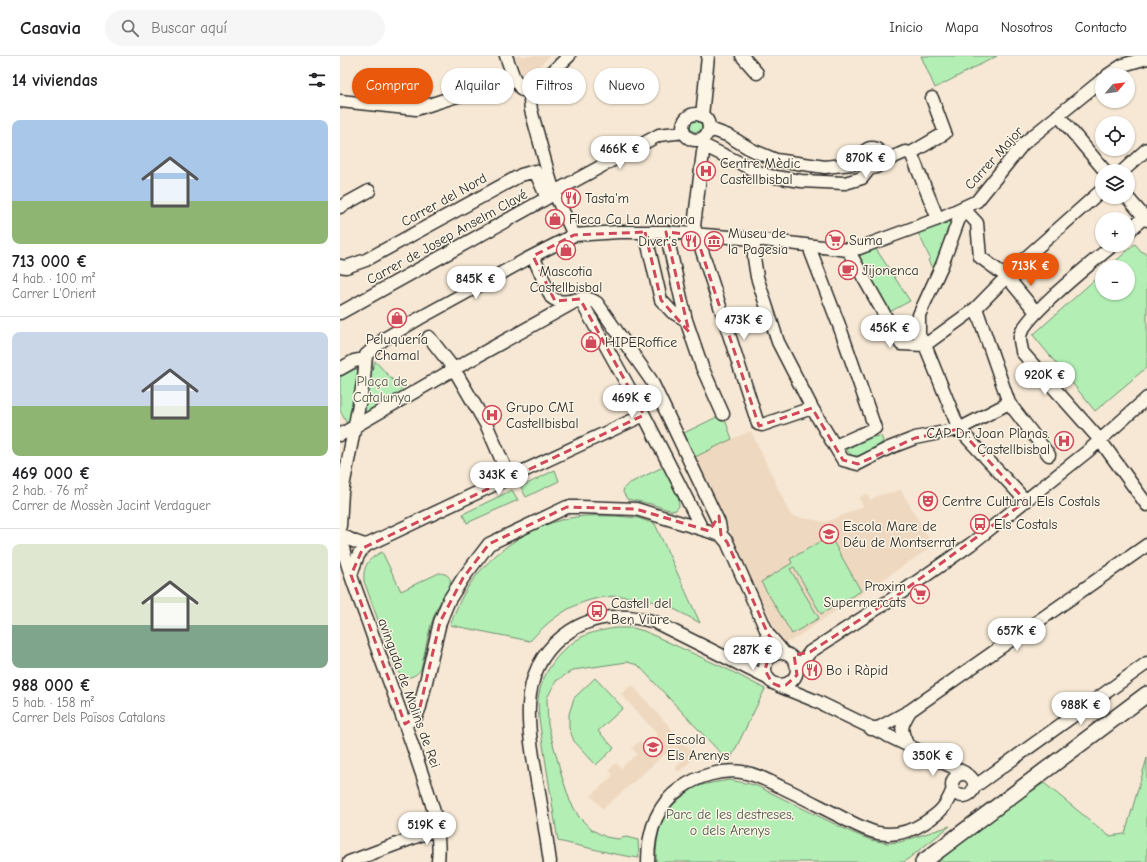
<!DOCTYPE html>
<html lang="es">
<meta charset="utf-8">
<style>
:root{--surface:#fff;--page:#f6f6f6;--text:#202124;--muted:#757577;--line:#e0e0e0;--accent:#ea580c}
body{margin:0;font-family:"Comic Neue",sans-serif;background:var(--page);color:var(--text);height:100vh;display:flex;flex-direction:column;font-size:15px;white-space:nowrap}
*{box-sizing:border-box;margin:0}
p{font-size:13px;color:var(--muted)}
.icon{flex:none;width:22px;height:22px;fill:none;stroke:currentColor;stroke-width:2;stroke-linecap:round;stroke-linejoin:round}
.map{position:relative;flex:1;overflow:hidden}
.sheet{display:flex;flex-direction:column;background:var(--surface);width:340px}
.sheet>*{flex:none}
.banner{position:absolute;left:12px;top:12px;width:380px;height:36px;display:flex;gap:8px}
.needle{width:26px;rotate:61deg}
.buttons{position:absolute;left:755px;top:12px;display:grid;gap:8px}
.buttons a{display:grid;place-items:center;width:40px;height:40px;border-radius:50%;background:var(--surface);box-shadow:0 1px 3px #0004;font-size:20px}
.price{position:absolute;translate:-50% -34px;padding:0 9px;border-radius:14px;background:#fff;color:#222;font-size:13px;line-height:26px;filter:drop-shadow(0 1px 2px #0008)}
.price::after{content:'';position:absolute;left:50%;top:24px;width:12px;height:9px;margin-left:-6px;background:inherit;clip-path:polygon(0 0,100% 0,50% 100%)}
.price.on{background:var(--accent);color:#fff}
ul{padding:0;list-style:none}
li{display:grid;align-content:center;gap:8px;height:212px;padding:0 12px}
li+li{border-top:1px solid var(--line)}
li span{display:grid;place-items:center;height:124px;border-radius:8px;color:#555}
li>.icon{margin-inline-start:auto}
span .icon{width:72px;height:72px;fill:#fffc;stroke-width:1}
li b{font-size:17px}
h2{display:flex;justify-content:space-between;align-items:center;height:48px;padding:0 12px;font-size:17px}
.chip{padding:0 14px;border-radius:18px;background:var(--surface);box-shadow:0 1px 3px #0004;font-size:14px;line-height:36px}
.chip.on{background:var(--accent);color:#fff}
header{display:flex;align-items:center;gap:24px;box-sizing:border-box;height:56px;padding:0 20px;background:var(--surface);border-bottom:1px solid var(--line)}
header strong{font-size:19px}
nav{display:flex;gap:22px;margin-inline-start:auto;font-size:14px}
.search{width:280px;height:36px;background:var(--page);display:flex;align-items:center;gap:10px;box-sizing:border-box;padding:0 14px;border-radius:22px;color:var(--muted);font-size:15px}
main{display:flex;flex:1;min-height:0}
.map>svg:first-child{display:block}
.built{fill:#efd8c0}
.green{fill:#b3efb4;stroke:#6f8d70}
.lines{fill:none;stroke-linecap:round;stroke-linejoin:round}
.minor-casing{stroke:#2b2b2b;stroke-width:15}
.tertiary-casing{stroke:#2b2b2b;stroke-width:18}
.minor{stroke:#fcf5e5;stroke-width:12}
.tertiary{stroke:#fcf5e5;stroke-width:15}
.marked{fill:none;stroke:#d1495b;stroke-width:3;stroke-dasharray:8 5;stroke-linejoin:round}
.labels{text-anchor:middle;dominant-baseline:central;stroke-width:3;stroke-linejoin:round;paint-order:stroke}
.street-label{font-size:14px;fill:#2b2b2b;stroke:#fcf5e5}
.poi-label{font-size:14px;fill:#2b2b2b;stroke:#fcf5e5;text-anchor:start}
.park-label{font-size:14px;fill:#4d5c4d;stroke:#fcf5e5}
</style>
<header>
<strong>Casavia</strong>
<div class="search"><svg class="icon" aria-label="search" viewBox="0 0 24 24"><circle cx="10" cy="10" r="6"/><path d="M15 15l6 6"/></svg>Buscar aquí</div>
<nav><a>Inicio</a><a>Mapa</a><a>Nosotros</a><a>Contacto</a></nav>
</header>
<main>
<section class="sheet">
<h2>14 viviendas<svg class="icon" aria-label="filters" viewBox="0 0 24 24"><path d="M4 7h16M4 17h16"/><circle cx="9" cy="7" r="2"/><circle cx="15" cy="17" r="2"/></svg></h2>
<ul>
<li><span style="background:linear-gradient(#a9c7e8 65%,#8fb573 0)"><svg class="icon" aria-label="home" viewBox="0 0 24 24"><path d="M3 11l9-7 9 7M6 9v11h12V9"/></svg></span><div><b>713 000 €</b><p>4 hab. · 100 m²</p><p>Carrer L'Orient</p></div></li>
<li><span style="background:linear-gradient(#c9d6e8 60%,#8fb573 0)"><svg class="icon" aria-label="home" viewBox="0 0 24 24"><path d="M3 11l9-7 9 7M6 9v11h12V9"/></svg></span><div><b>469 000 €</b><p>2 hab. · 76 m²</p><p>Carrer de Mossèn Jacint Verdaguer</p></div></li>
<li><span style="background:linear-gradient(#dfe7d0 65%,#7fa58c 0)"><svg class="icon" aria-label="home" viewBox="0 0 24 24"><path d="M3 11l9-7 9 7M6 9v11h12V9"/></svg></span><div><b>988 000 €</b><p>5 hab. · 158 m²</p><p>Carrer Dels Països Catalans</p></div></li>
</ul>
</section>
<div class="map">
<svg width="807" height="806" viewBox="0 0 807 806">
<rect width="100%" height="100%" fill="#f6e8d4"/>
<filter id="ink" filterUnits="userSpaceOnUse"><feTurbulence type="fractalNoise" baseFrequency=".025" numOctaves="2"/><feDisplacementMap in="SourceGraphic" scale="8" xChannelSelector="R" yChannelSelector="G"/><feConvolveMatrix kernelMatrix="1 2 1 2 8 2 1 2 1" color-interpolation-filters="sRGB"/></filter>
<g filter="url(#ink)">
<path class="built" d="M175,0H210L186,22L183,21Z
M411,375L451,460L486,466L515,454L523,450L519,442L527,437L530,444L539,439L561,434L593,490L451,585L446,586L441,585L355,401L392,383Z
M292,629L356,700L339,716L335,712L344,703L333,691L263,753L251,740L273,719L269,714L276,707L281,712L297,698L292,692L300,685L305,690L318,679L281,638Z"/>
<path class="green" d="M581,0H657L595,32Z
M350 70a6 6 0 1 1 12 0a6 6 0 1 1-12 0Z
M610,163L614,166L594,216L588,204L590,202C585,193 583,185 578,177Z
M795,188L801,195L807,198V311L755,355L693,279L762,217V237H788V211H769Z
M536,193L570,245L542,260L509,204Z
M35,305L64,336L27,357H25L23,354L30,320Z
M15,313L18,314L20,318L10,366L7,368L0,354V321Z
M383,358L392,383L355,401L344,377Z
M541,380L543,385C540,392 520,402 512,400L506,393L533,381Z
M323,411L338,439L339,450L336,454L332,455L311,448L287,443L283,436L284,432L288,428Z
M215,414L219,425L186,441L181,431Z
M172,434L178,444L127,467L123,458Z
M275,460L298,462L315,468L360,567C349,561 337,554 325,549C320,547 313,546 307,544C259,532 222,549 190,585L110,569C115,556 120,543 128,531C152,495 192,468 235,461C248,459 262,460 275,460Z
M490,480L521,535L481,558L454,511L450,513L479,562L452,578L421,526L452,507L450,503Z
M42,496L61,535L99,517C106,517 112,521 110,528C108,536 102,543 98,550C89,569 86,592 81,613C76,620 71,622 63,621L56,614L24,525C23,509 28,503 42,496Z
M276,572H293L304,575L389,614L425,633L389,706L298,609L287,606L233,614L216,625L207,642L208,669L222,721L230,745L239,761L252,774L266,781L278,783L286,781L298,784L299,802L275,798L218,785L199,663C199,657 198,650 198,644C201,618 218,595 240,582C250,576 264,574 276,572Z
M255,622L283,652L258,675L274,692L256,709L234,685L229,672V658L234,642Z
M807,702V806H597L655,760L704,727L769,780L785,778Z
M390,724L415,729L513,777L531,784L547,787L560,786L610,770L564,806H316C316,778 320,758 343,740C347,737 352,733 356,731C367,727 378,726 390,724Z"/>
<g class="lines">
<defs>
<path id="minor" d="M166,0L174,22L182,34
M402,0L417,17
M768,19L783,9L807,2
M192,35L229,0
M0,45L76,53L174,22
M190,45L191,54L209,120L214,136L234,179
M343 71a13 13 0 1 1 26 0a13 13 0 1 1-26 0Z
M718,59L765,115
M362,60L368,0
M369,70L373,74L389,80L412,94L436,104L485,111L512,108L522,102
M365,90L363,96L354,170L418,368L422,369L472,352
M365,90L418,116L429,120L461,125L505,127L522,122L530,112
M522 102a10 10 0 1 1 20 0a10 10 0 1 1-20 0Z
M571,97L598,163
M542,106L565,96L571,97L605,77L592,42
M783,115L807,93
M214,136L319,79L344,76
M787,141L807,164
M0,151L29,135
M623,152L602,209L579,259V279L585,289L619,373L686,445
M623,152L637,167L640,201L667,221L696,256
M305,176L321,244L332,256L346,264
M326,176L346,264L362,311L383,358
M788,176L804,161
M773,189C754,205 684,260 680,280C679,285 682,291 682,296L760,384L807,449
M414,191V202L417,221L438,286L472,352L503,404L518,408L549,392L575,382L619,373L669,347
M508,194L561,288L585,289
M471,196L499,269L535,372L495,390
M193,200L211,241C226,254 241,234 257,247L311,324L379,467L381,479
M0,210L6,211L26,204L181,119L195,115L207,142L0,257
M636,252L669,347L709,399
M89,281L114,313L147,370L169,421
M585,289L636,252L682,205L762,134
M0,313L14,305L25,303
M0,379L114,313L240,243L304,359L362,473
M0,470L2,436L24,322L26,299L44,283L80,262L187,203L234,179L279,176H326L415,183L508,194L519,192L598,163L637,145L683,88L762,24
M0,478C9,483 17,488 27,489
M0,479C6,509 17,537 28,566C43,610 60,653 75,697C87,736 102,764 98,806
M11,519C15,508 17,496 27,489L162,425L304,359
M425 613a16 16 0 1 1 32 0a16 16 0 1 1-32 0Z
M403,604L420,594L428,578
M458,612L470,596L555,541L631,488L748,395L807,342
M439,630L476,645L625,717
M65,668L76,661L80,651L100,566L109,544L123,522L149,488L227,451H240L296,453L381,479L387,486L428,578L444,597
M531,673L540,671L571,654L807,489
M568,690C560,673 560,671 570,655
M612 729a11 11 0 1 1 22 0a11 11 0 1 1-22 0Z
M634,731L807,607
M9,806L86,777L98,774
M210,806C206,777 201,748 196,719C187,665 177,610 230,575C256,558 286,558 315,566L427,622
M308,806C308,777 316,749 341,732C358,720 381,713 402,716C415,718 427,724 439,730C459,739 479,750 499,760C511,766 524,774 538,777C555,780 570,776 584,767C600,757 606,751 613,733"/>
<path id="tertiary" d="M583,806L807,638"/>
</defs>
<use href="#minor" class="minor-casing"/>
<use href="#tertiary" class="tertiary-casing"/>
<use href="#minor" class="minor"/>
<use href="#tertiary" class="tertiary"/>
</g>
</g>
<path class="marked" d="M305,176L321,244L349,276L326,176L356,179L419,370L472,352L503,404L518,408L575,382L619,373L686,445L555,541L470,596L454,599L457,619L446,629L439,630L432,627L425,614L428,603L442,595L428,578L387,486L381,479L379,460L369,475L296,453L227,451L149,488L123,522L100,566L80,651L76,661L65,668L11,519L23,492L304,359L240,243L215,245L193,200L234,179Z"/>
<defs>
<symbol id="hospital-ring" viewBox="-11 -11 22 22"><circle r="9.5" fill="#fcf5e5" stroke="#d1495b" stroke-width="1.5"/><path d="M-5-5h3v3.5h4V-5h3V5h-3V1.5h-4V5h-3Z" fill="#d1495b"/></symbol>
<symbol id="restaurant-ring" viewBox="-11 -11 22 22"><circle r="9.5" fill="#fcf5e5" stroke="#d1495b" stroke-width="1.5"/><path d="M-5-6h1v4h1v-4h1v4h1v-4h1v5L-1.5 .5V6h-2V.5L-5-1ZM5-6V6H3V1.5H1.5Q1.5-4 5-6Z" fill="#d1495b"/></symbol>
<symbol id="shop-ring" viewBox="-11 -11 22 22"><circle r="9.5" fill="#fcf5e5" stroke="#d1495b" stroke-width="1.5"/><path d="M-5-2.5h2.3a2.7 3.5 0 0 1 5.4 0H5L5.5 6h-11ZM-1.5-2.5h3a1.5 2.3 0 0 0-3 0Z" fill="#d1495b"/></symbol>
<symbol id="supermarket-ring" viewBox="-11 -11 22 22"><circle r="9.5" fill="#fcf5e5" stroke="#d1495b" stroke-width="1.5"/><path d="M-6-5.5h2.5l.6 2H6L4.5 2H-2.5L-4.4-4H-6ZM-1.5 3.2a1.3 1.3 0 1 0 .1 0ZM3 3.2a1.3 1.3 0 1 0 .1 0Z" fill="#d1495b"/></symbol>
<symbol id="museum-ring" viewBox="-11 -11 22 22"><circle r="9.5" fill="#fcf5e5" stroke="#d1495b" stroke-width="1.5"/><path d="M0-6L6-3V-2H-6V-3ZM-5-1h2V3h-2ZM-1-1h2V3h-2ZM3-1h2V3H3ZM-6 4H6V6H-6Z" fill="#d1495b"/></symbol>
<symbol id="cafe-ring" viewBox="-11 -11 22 22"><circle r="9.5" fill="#fcf5e5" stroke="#d1495b" stroke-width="1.5"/><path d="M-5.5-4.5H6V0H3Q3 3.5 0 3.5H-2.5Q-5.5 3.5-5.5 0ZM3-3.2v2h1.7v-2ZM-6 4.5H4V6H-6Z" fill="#d1495b"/></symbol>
<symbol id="theatre-ring" viewBox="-11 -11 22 22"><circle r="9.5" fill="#fcf5e5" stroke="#d1495b" stroke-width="1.5"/><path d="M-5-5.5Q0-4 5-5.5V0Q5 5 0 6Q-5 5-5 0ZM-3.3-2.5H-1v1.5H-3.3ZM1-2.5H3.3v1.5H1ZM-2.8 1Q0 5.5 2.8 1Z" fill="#d1495b"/></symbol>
<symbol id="bus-ring" viewBox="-11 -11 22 22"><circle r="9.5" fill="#fcf5e5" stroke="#d1495b" stroke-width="1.5"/><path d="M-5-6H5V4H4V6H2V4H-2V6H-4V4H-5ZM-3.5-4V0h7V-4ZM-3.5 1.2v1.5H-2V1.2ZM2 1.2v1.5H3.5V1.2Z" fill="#d1495b"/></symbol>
<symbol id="school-ring" viewBox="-11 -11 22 22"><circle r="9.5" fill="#fcf5e5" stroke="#d1495b" stroke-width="1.5"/><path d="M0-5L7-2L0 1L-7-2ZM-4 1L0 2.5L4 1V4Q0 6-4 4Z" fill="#d1495b"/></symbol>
</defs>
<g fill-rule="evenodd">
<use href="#hospital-ring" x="355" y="104" width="22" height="22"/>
<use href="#restaurant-ring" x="220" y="131" width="22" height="22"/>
<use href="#shop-ring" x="204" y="152" width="22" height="22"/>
<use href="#supermarket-ring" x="484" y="173" width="22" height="22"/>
<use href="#restaurant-ring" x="340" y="174" width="22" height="22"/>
<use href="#museum-ring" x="363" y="174" width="22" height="22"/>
<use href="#shop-ring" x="215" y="183" width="22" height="22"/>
<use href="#cafe-ring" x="497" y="203" width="22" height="22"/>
<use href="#shop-ring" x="46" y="251" width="22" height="22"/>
<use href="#shop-ring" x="240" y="275" width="22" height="22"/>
<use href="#hospital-ring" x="141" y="348" width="22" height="22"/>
<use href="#hospital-ring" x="713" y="374" width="22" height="22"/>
<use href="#theatre-ring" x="577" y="434" width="22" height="22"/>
<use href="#bus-ring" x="629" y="457" width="22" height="22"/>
<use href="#school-ring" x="478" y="467" width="22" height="22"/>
<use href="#supermarket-ring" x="569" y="527" width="22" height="22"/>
<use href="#bus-ring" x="246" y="544" width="22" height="22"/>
<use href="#restaurant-ring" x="461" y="603" width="22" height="22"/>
<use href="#school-ring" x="302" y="680" width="22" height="22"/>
</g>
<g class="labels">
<g class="street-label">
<text transform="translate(654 102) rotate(-48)">Carrer Major</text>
<text transform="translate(104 144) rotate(-29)">Carrer del Nord</text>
<text transform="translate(107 181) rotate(-29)">Carrer de Josep Anselm Clavé</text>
<text transform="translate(69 637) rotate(70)">avinguda de Molins de Rei</text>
</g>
<g class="poi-label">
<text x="380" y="107">Centre Mèdic<tspan x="380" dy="16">Castellbisbal</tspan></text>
<text x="245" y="142">Tasta'm</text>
<text x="229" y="163">Fleca Ca La Mariona</text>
<text x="388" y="177">Museu de<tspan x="388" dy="16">la Pagesia</tspan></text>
<text x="509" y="184">Suma</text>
<text x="337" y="185" text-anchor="end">Diver's</text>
<text x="522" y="214">Jijonenca</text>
<text x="226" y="215" text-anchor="middle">Mascotia<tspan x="226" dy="16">Castellbisbal</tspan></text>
<text x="57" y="283" text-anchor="middle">Peluquería<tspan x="57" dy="16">Chamal</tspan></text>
<text x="265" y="286">HIPERoffice</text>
<text x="166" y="351">Grupo CMI<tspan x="166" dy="16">Castellbisbal</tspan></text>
<text x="710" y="377" text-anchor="end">CAP Dr. Joan Planas.<tspan x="710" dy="16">Castellbisbal</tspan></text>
<text x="602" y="445">Centre Cultural Els Costals</text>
<text x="654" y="468">Els Costals</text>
<text x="503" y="470">Escola Mare de<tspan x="503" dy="16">Déu de Montserrat</tspan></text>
<text x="566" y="530" text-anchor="end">Proxim<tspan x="566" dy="16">Supermercats</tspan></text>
<text x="271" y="547">Castell del<tspan x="271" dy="16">Ben Viure</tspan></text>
<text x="486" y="614">Bo i Ràpid</text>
<text x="327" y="683">Escola<tspan x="327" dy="16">Els Arenys</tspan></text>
</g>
<g class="park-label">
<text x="42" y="325">Plaça de<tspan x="42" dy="16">Catalunya</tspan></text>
<text x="390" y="758">Parc de les destreses,<tspan x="390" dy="16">o dels Arenys</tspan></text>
</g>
</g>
</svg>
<div class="buttons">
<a><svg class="needle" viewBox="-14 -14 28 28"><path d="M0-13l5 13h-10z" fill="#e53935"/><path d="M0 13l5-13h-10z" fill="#757577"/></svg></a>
<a><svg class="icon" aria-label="locate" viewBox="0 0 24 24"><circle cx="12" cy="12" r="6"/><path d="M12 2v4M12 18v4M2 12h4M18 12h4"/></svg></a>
<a><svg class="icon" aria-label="layers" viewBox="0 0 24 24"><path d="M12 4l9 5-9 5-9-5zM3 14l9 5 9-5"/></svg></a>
<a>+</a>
<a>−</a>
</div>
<b class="price" style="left:280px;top:114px">466K €</b>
<b class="price" style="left:526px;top:123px">870K €</b>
<b class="price on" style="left:691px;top:231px">713K €</b>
<b class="price" style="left:136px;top:244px">845K €</b>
<b class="price" style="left:404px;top:285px">473K €</b>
<b class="price" style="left:550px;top:293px">456K €</b>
<b class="price" style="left:705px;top:340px">920K €</b>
<b class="price" style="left:292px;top:363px">469K €</b>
<b class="price" style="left:159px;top:440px">343K €</b>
<b class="price" style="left:677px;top:596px">657K €</b>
<b class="price" style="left:413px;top:615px">287K €</b>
<b class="price" style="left:741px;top:670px">988K €</b>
<b class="price" style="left:593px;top:721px">350K €</b>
<b class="price" style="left:87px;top:790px">519K €</b>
<div class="banner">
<a class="chip on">Comprar</a>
<a class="chip">Alquilar</a>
<a class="chip">Filtros</a>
<a class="chip">Nuevo</a>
</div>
</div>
</main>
